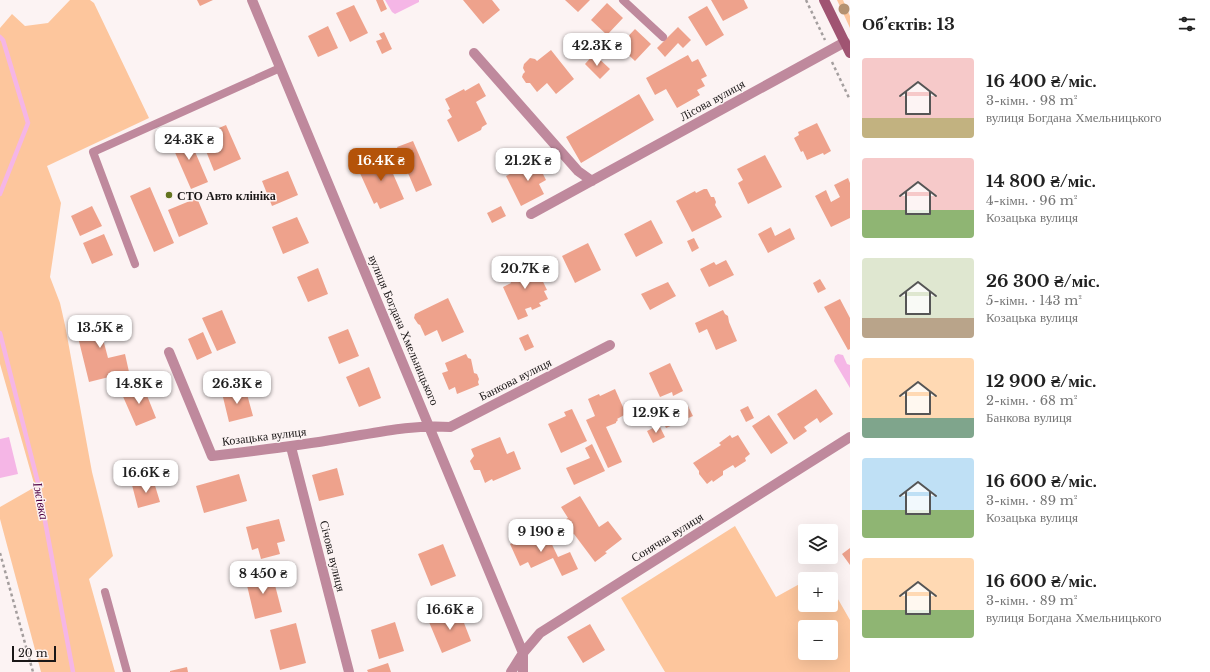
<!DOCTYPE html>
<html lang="uk">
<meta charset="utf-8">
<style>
:root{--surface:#fff;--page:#f6f6f6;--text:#222;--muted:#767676;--accent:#b45309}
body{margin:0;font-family:"Libre Baskerville",serif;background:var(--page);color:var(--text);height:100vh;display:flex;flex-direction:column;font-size:15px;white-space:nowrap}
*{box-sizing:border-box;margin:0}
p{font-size:13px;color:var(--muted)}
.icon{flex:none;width:22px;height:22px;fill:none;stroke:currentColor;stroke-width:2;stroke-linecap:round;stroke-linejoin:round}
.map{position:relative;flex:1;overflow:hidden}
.details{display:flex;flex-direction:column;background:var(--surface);width:360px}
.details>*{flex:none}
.buttons{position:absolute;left:798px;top:524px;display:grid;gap:8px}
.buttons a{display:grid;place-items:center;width:40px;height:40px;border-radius:4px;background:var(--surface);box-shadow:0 4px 16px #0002;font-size:20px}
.scale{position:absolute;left:12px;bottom:10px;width:44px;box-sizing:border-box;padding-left:4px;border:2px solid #1a1717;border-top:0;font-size:11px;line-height:14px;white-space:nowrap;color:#1a1717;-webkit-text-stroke:3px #fcf3f3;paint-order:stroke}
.price{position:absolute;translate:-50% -34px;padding:0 9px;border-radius:8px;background:#fff;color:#222;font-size:13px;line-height:26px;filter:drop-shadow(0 1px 2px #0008)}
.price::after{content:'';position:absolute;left:50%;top:24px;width:12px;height:9px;margin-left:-6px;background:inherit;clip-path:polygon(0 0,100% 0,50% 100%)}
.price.selected{background:var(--accent);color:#fff}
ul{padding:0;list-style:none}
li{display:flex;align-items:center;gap:12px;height:100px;padding:0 12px}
li span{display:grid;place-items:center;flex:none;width:112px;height:80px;border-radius:4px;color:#555}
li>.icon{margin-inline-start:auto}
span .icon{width:48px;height:48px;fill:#fffc;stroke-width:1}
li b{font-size:17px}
h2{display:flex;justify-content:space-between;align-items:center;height:48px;padding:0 12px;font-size:17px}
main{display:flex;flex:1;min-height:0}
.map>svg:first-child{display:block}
.green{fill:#fdc69d;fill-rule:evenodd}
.water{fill:#f5b6e6}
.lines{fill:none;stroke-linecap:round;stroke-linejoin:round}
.stream{stroke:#f5b6e6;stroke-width:4.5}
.building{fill:#eea28c}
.path{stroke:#a49e9e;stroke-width:2.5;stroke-dasharray:3 3;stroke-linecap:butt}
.lane{stroke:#bf899d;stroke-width:8}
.street{stroke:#bf899d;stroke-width:10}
.secondary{stroke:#a05472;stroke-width:10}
.tree{fill:#b49171}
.poi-dot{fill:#63731f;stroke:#fcf3f3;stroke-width:1.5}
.labels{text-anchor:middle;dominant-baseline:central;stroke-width:3;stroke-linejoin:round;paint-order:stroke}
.street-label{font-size:12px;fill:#1a1717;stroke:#fcf3f3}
.poi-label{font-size:12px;font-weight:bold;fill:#1a1717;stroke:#fcf3f3;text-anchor:start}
.water-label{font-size:13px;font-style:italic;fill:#4e0243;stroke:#fcf3f3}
</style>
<main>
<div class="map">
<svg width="850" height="672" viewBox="0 0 850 672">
<rect width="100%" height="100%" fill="#fcf3f3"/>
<path class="green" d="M70,0H90L94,3L149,118L47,166L61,203L50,277L60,303L65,325L92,472L113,556L89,579L115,672H41L0,519V507L35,487L0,364V28L12,14L25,26L48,23Z
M837,0H843L850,16V28Z
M735,526L776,597L805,581V605H831V587L850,620V672H665L621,598ZM805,627H831V653H805Z"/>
<path class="water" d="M385,0H419V2L395,14L392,12Z
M838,354L843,355L847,364L850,365V388L834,361L835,356Z
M9,437L18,474L0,478V439Z"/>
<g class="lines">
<path class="stream" d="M0,37L3,40L28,123L0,194
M0,333L38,483L73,672"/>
</g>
<path class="building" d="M197,0H213L200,6Z
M376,0H383L387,9L381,12Z
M463,0H492L500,10L483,24Z
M565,0H590L578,12Z
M711,0H744L748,8L723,21Z
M607,3L623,18L607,35L591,20Z
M354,5L368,33L350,42L336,13Z
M707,6L724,35L706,46L688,17Z
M328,26L338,48L318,57L308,36Z
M678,27L691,40L683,48L678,43L665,57L657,48Z
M635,29L651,44L635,61L619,46Z
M384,32L392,49L382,54L376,41L382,39L379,34Z
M551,50L574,79L556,94L547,83L537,92L530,83H526L522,77L523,74L525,72L523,68L524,64L530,58L535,59L537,61Z
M594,54L610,69L600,79L585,64Z
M688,55L692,62L698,59L707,76L701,79L705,86L697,90L700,95L677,108L666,89L655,95L646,78Z
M479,83L486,96L476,102L487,124L482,127L481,130L458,142L447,120L452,117L448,110L450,109L445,99L464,89L465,91Z
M639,94L654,120L581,163L566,137Z
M817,123L831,151L824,155L823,153L807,160L803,151L801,152L794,138L799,135L798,132Z
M226,125L241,159L214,171L200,136Z
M187,133L208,182L191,189L170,141Z
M413,141L432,185L416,192L397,147Z
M384,153L404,199L380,209L377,202L374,204L359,171L363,169L361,164Z
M765,155L782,187L748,204L738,183L743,180L737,169Z
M538,159L544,170L542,172L546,180L539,184L544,194L521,206L506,176Z
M288,171L298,195L272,206L262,181Z
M848,178L850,183V218L831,227L815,196L826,190L831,202L840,197L834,185Z
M150,187L174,243L154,252L130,196Z
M704,189H707L711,197H714L716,202L715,205L722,217L692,232L676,201L695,191L696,193Z
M197,198L208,224L179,237L168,210Z
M92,206L102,226L80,236L71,216Z
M501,206L506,216L492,223L487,213Z
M297,217L309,243L283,254L272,227Z
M651,220L663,243L636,257L624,234Z
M771,227L775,236L790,228L795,239L768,253L758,234Z
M104,234L113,255L92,264L83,243Z
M694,238L699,248L692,252L687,241Z
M588,243L601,270L575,283L562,256Z
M726,260L734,275L709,287L700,269L714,262L716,265Z
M534,263L547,290L544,291L548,299L539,303L541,306L532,310L531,307L525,309L528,316L518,320L503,287L511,283L508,276L517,271L515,267L524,264L525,267Z
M318,268L328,294L308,302L297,277Z
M820,279L826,289L818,293L813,283Z
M668,282L676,296L650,310L641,294Z
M448,298L464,332L442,342L437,330L425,336L420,325L418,324L414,318L415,314Z
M840,299L850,318V349L848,350L824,307Z
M222,310L236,343L217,351L202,318Z
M723,310L725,314L728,316L729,322L737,341L716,350L707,329L699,333L695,323Z
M115,315L120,335L103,339L108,358L125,354L129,372L89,382L75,325Z
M348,329L359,356L339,364L328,337Z
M203,332L212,353L197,360L188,339Z
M528,334L534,347L525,351L519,338Z
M466,354L468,358L471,359L474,373L477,374L479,379L478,382L479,385L457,394L455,387L449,390L442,373L448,371L445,363Z
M670,363L683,391L673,396L672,392L660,397L649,373Z
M369,367L381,398L359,407L346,377Z
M142,383L156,418L136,426L121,392Z
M245,387L253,416L229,422L222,393Z
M615,389L626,414L617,419L618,420L616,422V423L606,427L622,462L608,468L586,420L595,416L588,399L599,394L600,396Z
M816,389L833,414L820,423L817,418L804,427L807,431L794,440L777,414Z
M686,402L693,416L666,428L657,408L668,403L671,410Z
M748,406L754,418L746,422L740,410Z
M572,409L587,441L561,453L548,424L566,416L564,412Z
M769,415L788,443L771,454L752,426Z
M659,425L665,437L653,443L647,431Z
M730,435L732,438L738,435L750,454L745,458L746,461L735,468L733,465L723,471V475L713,482L712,480L707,484L699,474V471L693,463L721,445L719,443Z
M500,437L507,454L514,451L521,469L493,481L492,479L485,483L480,470H474L470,461L474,456L471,449Z
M592,444L605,471L574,485L566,468L590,458L585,448Z
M337,468L344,495L319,501L312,475Z
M239,474L247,501L204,513L196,486Z
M153,479L160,502L138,508L132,485Z
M580,496L599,527L608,521L622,539L605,552L607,553L595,562L574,534L568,537L561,522L568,518L561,507Z
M279,519L285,541L277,543L280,554L261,559L258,548L252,550L246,527Z
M544,528L558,557L570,552L578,569L562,576L553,558L531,568L528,562L520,566L510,544Z
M443,544L456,576L431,586L418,554Z
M850,548V565L842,554Z
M271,570L282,612L255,619L245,577Z
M459,610L471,641L442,653L429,622Z
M395,622L404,651L379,659L371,630Z
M296,623L306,663L280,670L270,630Z
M590,624L605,650L583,663L567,637Z
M388,663L391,672H368L367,670Z
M187,667L188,672H170V671Z"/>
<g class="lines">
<path class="path" d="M806,0L825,40
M832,62L850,100
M0,553L33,672"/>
<path class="lane" d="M623,0L663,37
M135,264L93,152L280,68
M105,592L127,672"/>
<path class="street" d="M252,0L523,653V672
M474,53L578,171L592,181
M531,214L845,42
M169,352L212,456C254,451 296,446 337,439C375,433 412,424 450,427L610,345
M291,447L349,672
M511,672L523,653L540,633L850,437"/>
<path class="secondary" d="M824,0L850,53"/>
</g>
<circle class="tree" cx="844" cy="9" r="5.5"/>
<circle class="poi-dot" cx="169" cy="195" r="4"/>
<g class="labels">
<g class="street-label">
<text transform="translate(712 100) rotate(-29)">Лісова вулиця</text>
<text transform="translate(404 330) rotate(67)">вулиця Богдана Хмельницького</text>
<text transform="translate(515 379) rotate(-27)">Банкова вулиця</text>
<text transform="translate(264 436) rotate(-7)">Козацька вулиця</text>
<text transform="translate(667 537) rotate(-32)">Сонячна вулиця</text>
<text transform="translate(333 556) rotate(76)">Січова вулиця</text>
</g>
<g class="poi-label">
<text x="177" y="195">СТО Авто клініка</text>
</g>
<g class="water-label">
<text transform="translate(41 501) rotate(79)">Іжівка</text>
</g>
</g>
</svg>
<div class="buttons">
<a><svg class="icon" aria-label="layers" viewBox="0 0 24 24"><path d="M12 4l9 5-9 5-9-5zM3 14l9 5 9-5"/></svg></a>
<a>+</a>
<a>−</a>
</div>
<div class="scale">20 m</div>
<b class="price" style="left:597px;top:67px">42.3K ₴</b>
<b class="price" style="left:189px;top:161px">24.3K ₴</b>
<b class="price selected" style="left:381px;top:182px">16.4K ₴</b>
<b class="price" style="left:528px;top:182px">21.2K ₴</b>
<b class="price" style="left:525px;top:290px">20.7K ₴</b>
<b class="price" style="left:100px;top:349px">13.5K ₴</b>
<b class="price" style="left:139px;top:405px">14.8K ₴</b>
<b class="price" style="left:237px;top:405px">26.3K ₴</b>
<b class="price" style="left:656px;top:434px">12.9K ₴</b>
<b class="price" style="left:146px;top:494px">16.6K ₴</b>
<b class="price" style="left:541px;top:553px">9 190 ₴</b>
<b class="price" style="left:263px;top:595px">8 450 ₴</b>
<b class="price" style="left:450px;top:631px">16.6K ₴</b>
</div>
<section class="details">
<h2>Об’єктів: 13<svg class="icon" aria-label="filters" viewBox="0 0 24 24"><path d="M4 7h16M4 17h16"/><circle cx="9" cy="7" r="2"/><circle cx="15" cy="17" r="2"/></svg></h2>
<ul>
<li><span style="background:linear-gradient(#f6c9c9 75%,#c2b280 0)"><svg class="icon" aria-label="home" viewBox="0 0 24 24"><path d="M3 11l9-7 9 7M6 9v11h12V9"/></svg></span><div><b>16 400 ₴/міс.</b><p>3-кімн. · 98 m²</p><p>вулиця Богдана Хмельницького</p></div></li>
<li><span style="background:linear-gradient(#f6c9c9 65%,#8fb573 0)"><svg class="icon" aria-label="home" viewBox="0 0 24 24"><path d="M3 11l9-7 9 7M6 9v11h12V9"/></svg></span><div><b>14 800 ₴/міс.</b><p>4-кімн. · 96 m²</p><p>Козацька вулиця</p></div></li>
<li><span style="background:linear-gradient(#dfe7d0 75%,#b9a48a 0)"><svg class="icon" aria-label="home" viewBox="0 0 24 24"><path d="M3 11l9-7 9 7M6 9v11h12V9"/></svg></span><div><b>26 300 ₴/міс.</b><p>5-кімн. · 143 m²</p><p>Козацька вулиця</p></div></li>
<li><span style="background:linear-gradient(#ffd9b3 75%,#7fa58c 0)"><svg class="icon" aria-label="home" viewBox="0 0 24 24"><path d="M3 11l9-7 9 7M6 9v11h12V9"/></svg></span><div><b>12 900 ₴/міс.</b><p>2-кімн. · 68 m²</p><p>Банкова вулиця</p></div></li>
<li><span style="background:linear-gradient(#bfe0f5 65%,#8fb573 0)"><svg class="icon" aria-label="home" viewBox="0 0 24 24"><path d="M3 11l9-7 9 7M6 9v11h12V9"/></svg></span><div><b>16 600 ₴/міс.</b><p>3-кімн. · 89 m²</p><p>Козацька вулиця</p></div></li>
<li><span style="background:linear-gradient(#ffd9b3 65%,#8fb573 0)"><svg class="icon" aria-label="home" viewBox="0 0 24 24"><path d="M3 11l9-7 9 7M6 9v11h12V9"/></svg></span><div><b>16 600 ₴/міс.</b><p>3-кімн. · 89 m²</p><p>вулиця Богдана Хмельницького</p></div></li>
</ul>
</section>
</main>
